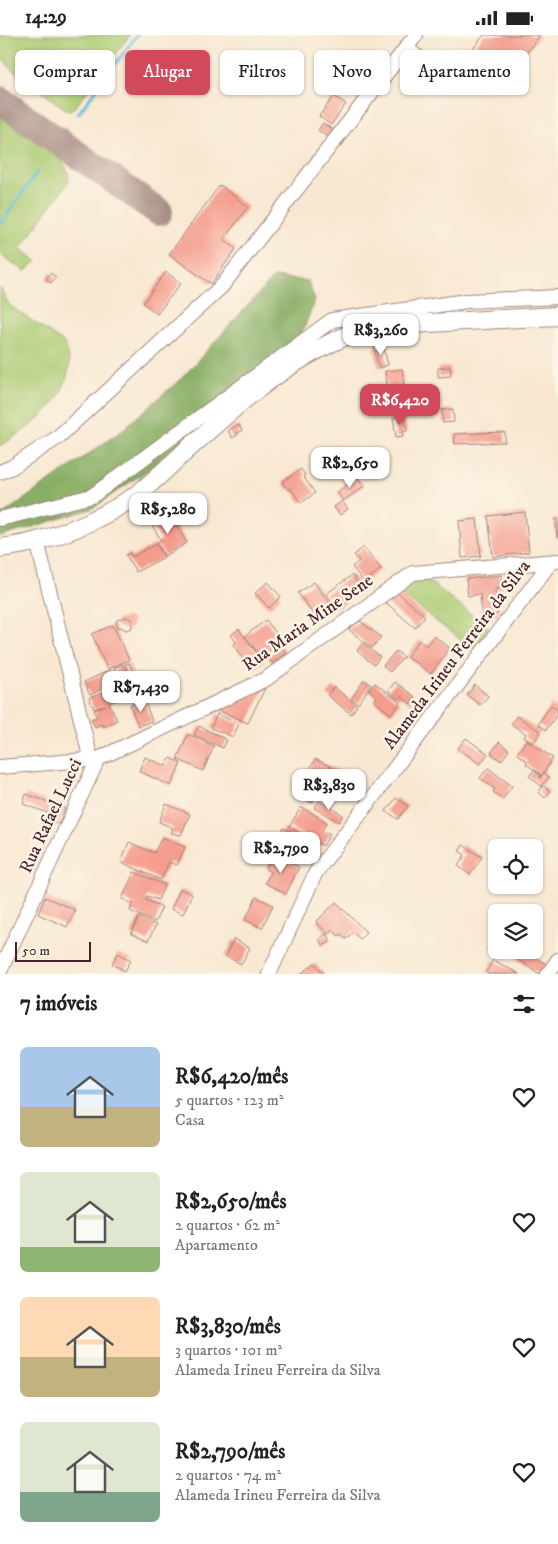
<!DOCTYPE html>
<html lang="pt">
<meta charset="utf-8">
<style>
:root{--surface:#fff;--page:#f2f2f2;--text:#222;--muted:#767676;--accent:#d1495b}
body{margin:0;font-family:"IM FELL DW Pica",serif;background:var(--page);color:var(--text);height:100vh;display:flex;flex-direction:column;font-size:19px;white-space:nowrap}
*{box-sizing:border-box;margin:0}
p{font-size:16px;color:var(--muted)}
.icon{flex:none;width:28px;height:28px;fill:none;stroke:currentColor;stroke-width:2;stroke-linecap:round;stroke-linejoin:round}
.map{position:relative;height:939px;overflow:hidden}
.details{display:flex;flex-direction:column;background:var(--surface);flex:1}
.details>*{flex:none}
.guide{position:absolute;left:15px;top:15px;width:529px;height:45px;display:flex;gap:10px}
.controls{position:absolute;left:488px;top:804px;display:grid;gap:10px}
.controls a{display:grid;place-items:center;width:55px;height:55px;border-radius:8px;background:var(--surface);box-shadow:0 1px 4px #0004;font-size:25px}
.scale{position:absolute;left:15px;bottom:12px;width:76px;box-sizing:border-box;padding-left:5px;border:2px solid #4a1f2b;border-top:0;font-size:14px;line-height:18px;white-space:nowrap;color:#4a1f2b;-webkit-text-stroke:4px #fcf5e5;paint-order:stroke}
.price{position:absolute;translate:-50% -42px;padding:0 11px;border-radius:10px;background:#fff;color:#222;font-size:16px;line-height:32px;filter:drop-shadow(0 1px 2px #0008)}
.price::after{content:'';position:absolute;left:50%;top:30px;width:15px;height:11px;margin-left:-8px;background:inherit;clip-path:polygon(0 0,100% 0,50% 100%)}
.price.selected{background:var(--accent);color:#fff}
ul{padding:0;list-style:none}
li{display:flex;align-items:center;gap:15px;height:125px;padding:0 20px}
li span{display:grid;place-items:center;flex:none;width:140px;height:100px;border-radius:8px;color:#555}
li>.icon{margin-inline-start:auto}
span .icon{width:60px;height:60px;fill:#fffc;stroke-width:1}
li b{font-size:21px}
h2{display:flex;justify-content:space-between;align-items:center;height:60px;padding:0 20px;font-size:21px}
.chip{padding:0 18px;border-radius:8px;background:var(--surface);box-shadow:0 1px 4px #0004;font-size:18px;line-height:45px}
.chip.selected{background:var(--accent);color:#fff}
.status{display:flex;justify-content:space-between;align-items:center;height:35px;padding:0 25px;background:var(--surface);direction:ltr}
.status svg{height:14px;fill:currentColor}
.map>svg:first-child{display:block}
.green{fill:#abcb73;stroke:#7a754f}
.forest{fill:#88af65;stroke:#696748}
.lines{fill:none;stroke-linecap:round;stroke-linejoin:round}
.stream{stroke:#5eb9db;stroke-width:3}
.taxiway{stroke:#a1847e;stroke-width:28}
.building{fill:#f49c8d}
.minor-casing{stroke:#a1847e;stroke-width:16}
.major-casing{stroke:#a1847e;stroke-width:20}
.minor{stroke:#fff;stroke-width:14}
.major{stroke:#fff;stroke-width:18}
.labels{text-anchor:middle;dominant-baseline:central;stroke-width:5;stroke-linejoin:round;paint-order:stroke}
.street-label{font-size:18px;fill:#4a1f2b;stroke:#fcf5e5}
</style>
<div class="status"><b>14:29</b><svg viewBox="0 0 49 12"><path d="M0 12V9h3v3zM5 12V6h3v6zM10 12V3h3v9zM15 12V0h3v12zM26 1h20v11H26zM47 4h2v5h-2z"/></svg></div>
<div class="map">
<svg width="558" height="939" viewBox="0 0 558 939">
<rect width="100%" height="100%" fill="#fcf5e5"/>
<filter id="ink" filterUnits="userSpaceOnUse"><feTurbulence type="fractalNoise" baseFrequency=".02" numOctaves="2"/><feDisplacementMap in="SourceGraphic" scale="10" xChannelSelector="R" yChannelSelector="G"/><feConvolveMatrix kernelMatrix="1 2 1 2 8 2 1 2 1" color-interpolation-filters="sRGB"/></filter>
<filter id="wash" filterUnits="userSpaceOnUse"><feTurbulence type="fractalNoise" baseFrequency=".0096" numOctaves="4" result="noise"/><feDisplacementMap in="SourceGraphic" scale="20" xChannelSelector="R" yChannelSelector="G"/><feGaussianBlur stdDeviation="1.12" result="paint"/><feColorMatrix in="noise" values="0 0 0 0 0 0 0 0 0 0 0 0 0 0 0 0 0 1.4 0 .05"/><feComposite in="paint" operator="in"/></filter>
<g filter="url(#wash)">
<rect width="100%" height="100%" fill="#f8e8d2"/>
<path class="green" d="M0,0H130L76,71L68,76L12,35L0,20Z
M0,80L58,121C65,129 68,135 69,146L20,213L37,226L25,236L0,219Z
M0,253L9,270L64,308C66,315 70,324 69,331C65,370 30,392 0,411Z
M426,544L491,595L475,616L397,556L412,546Z"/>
<path class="forest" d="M274,242L308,246L315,265L302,298L254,346L177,415L91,474L0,502V481L120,397L183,342Z"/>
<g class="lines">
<path class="stream" d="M78,79L137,0
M0,190L37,137"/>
<path class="taxiway" d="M0,65L159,177"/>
</g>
<g id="blocks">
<path class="building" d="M484,0H540L498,55L462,28Z
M334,61L346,69L331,90L319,81Z
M323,88L346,104L341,112L318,95Z
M220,150L248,172L224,204L236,214L211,249L169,219Z
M166,237L181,248L157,279L143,268Z
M50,238L56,242L51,248L46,244Z
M383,310L388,330L379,333L374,312Z
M450,332L451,341L438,342V333Z
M402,334L404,349L396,350L397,352L390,353L389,350H387L385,336Z
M394,354L399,371L390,373L385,356Z
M453,374L454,387L443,388L442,375Z
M405,381L407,396L402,397L403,401L396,402L393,383Z
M239,390L242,396L237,398L238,400L232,403L228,395Z
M505,397V407L455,409L454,399Z
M301,434L305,440L303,441L315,458L301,468L290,453L288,455L282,447Z
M357,442L364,451L343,466L337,457Z
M342,466L348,474L340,480L334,472Z
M525,477L529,517L493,522L488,481Z
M168,478L187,508L165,521L157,508L161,505L151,489Z
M477,484L481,521L462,523L459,486Z
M555,484H558V503H557Z
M156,509L164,522L136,537L126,520L130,518L132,522Z
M364,512L381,534L364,547L352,532L359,526L354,520Z
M352,540L363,555L337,574L326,559Z
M502,540L503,553L495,554L498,579L482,581L480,559L468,561L466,544Z
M268,547L281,562L269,573L255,558Z
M314,547L331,570L315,582L298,558Z
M397,557L425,581L415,593L384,566Z
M126,582L132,584V593L126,595L120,592H118L116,587L117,585Z
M266,585L282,606L279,608L286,618L272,628L263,617L259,619L245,601Z
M360,586L381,602L372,613L348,594Z
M113,590L129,625L107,634L92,599Z
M239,594L263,627L252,635L234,610L236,607L231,600Z
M434,601L450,613L431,639L407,622L419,605L426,611Z
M363,608L380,622L374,630L357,616Z
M396,616L404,622L390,637L383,631Z
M129,628L133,638L129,639L125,629Z
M122,629L126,636L117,641L114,633Z
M110,635L116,647L90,660L84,647Z
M134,639L143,660L131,665L129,660L124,662L117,645Z
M364,645L371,650L358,669L351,664Z
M395,647L415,662L410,669L401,661L398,664L388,656Z
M375,648L400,668L391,679L374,666L377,662L369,655Z
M475,650L488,661L480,670L467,660Z
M334,652L357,671L351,679L327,660Z
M265,653L248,688L218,675Z
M112,654L117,665L109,668L117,685L103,692L102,689L95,692L91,684L97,682L94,675L106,670L94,674L89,663Z
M144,664L152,686L138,691L130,670Z
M551,670L558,675V678L546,695L538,689Z
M217,679L239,689L233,702L211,693Z
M517,681L541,697L533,708L524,702L526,699L511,689Z
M199,691L227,705L223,713L194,700Z
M188,699L214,711L203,736L177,724Z
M466,703L488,719L480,729L458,713Z
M526,705L553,723L542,740L526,729L527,726L517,719Z
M499,707L509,715L501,726L491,718Z
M145,722L166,731L170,723L181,728L171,751L139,736Z
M315,724L338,735L332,747L309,737Z
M488,733L512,751L503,764L493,757L495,754L480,743Z
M534,735L541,741L540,743L544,738L549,742L541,751L529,741Z
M302,744L320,753L312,768L294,758Z
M543,751L550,756L545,763L538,757Z
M26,759L65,773L59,789L45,784L48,778L23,769Z
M396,763L408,771L398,784L386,776Z
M319,766L343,780L339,787L314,773Z
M166,769L190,779L181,800L171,798L173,793L159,787Z
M301,772L327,787L322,795L330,799L323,811L289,792Z
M284,793L311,805L301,825L284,817L287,812L275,806Z
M162,802L185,812L177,830L169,827L161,845L121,827L129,807L154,818Z
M463,810L482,822L470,840L458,831L465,820L459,816Z
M273,819L299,832L286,859L265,848L271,837L266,834Z
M134,837L165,850L158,865L147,861L146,865L162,872L155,887L130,876L133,869L122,864Z
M180,854L192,859L183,879L171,874Z
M45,862L75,875L67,892L38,879Z
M256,862L273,870L262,893L245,885Z
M336,867L366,897L360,904L353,897L346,904L341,899L339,901L332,894L328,899L316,887Z
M139,882L156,890L148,906L131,899Z
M326,899L331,906L323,911L319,904Z
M234,904L250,913L241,929L225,921Z
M496,905V915H513L507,923L491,911Z
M523,915L546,929L540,939L517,924Z
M118,918L131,925L125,936L112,929Z
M493,925L519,939H489L486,937Z
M315,928L324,939H301Z"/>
</g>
</g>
<g filter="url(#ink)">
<use href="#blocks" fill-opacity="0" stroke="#a1847e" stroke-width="1"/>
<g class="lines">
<defs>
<path id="minor" d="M406,13L437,37
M0,437L12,432L57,403L222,251L416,0
M0,484L92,461L332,285L467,266L558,262
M37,506L91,725
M0,732L98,724L266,644L413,538L558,526
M0,936L98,724
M269,939L316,837L551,527
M548,939L558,925"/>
<path id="major" d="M0,513C12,511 25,510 37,506C72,497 110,479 139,458C153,447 166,434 179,422C224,382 265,342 319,314C346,300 362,292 393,290L558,281"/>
</defs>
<use href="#minor" class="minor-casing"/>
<use href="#major" class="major-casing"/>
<use href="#minor" class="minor"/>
<use href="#major" class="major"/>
</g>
</g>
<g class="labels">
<g class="street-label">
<text transform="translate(308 588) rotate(-35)">Rua Maria Mine Sene</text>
<text transform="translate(457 620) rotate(-53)">Alameda Irineu Ferreira da Silva</text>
<text transform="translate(51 781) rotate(-65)">Rua Rafael Lucci</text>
</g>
</g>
</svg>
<div class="controls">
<a><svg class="icon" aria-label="locate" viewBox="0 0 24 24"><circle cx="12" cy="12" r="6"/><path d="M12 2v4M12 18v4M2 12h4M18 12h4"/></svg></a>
<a><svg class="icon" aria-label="layers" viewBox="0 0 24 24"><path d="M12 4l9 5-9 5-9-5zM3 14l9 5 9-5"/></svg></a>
</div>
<div class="scale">50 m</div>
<b class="price" style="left:381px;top:321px">R$3,260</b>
<b class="price selected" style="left:400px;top:391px">R$6,420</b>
<b class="price" style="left:350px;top:454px">R$2,650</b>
<b class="price" style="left:168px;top:500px">R$5,280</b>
<b class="price" style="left:141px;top:678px">R$7,430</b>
<b class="price" style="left:329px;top:776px">R$3,830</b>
<b class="price" style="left:281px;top:839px">R$2,790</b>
<div class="guide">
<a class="chip">Comprar</a>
<a class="chip selected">Alugar</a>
<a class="chip">Filtros</a>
<a class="chip">Novo</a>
<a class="chip">Apartamento</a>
</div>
</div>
<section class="details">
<h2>7 imóveis<svg class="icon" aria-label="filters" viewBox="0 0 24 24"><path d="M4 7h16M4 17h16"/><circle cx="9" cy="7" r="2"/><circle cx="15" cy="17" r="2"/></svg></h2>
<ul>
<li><span style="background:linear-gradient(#a9c7e8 60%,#c2b280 0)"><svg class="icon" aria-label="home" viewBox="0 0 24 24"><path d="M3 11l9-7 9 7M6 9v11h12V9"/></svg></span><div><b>R$6,420/mês</b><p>5 quartos · 123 m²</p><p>Casa</p></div><svg class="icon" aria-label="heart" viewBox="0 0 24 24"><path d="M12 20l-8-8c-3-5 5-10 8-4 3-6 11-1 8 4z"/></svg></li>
<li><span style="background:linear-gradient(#dfe7d0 75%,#8fb573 0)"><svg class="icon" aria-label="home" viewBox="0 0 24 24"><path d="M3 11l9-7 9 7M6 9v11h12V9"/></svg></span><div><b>R$2,650/mês</b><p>2 quartos · 62 m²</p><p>Apartamento</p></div><svg class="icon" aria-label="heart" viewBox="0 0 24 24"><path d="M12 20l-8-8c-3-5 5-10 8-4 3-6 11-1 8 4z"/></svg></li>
<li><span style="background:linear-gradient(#ffd9b3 60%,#c2b280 0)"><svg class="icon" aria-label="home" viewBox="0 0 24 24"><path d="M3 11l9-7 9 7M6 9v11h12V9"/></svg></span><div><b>R$3,830/mês</b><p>3 quartos · 101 m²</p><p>Alameda Irineu Ferreira da Silva</p></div><svg class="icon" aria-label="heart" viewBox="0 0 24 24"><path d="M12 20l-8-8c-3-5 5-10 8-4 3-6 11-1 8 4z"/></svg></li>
<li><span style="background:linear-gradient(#dfe7d0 70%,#7fa58c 0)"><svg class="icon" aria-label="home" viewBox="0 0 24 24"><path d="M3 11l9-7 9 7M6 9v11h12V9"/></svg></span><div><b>R$2,790/mês</b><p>2 quartos · 74 m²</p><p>Alameda Irineu Ferreira da Silva</p></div><svg class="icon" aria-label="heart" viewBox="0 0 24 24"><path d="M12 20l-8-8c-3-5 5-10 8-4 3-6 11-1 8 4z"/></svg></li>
</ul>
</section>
